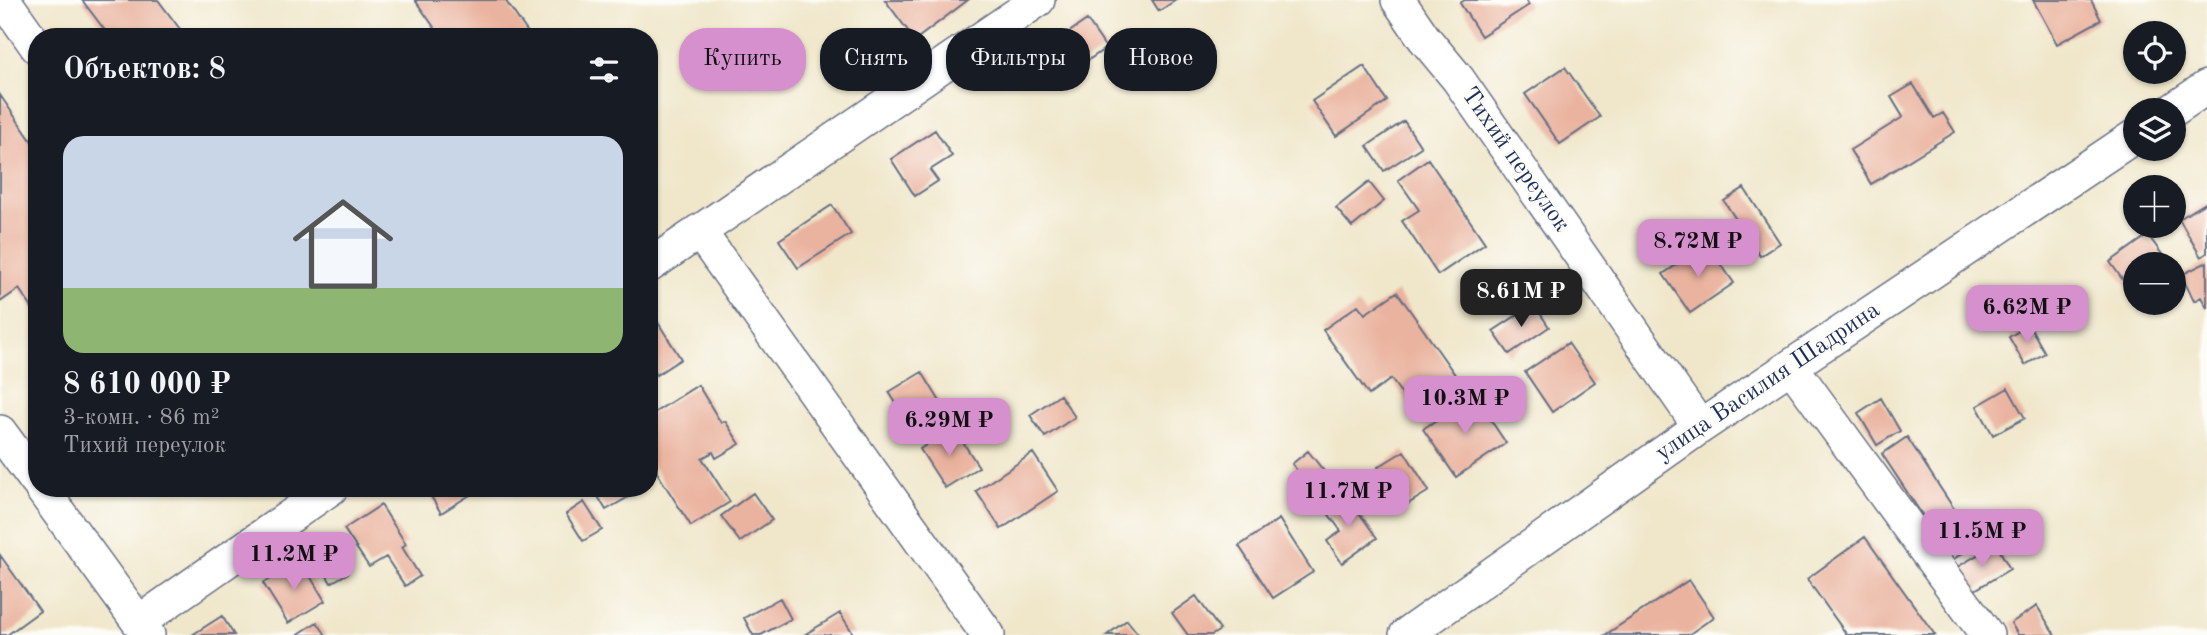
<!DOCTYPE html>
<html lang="ru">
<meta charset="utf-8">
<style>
:root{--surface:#171b24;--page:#20242c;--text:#f1f3f6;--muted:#9ea1a6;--accent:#d690ce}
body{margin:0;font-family:"Old Standard TT",serif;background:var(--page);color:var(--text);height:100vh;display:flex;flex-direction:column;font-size:26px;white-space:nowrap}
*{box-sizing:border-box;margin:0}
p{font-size:23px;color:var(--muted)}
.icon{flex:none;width:38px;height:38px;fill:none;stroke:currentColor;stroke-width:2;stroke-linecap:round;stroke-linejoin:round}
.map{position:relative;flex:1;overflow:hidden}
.drawer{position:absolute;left:28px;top:28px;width:630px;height:469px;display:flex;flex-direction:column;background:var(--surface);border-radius:28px;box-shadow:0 2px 5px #0004}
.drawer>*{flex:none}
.top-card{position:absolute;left:679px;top:28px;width:665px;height:63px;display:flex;gap:14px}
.tools{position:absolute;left:2123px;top:21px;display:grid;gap:14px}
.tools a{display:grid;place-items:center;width:63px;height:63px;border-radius:50%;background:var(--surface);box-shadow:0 2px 5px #0004;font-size:35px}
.price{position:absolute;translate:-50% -60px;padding:0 16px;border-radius:14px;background:var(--accent);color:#111;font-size:23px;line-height:46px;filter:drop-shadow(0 2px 4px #0008)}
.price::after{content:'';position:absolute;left:50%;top:42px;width:21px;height:16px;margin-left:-10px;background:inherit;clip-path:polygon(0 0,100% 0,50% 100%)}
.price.selected{background:#222;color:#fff}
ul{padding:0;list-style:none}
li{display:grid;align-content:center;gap:14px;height:371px;padding:0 35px}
li span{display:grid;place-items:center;height:217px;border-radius:21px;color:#555}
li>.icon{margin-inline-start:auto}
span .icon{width:126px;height:126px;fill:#fffc;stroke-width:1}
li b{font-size:30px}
h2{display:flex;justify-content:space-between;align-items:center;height:84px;padding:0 35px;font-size:30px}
.tag{padding:0 24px;border-radius:28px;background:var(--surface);box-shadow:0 2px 5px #0004;font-size:24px;line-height:63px}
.tag.selected{background:var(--accent);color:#111}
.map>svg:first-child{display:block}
.building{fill:#eab39f}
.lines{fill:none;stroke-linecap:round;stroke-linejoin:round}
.minor-casing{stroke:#666f84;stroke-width:36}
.minor{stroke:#fff;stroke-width:33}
.labels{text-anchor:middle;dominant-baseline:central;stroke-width:5;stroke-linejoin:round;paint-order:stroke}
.street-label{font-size:24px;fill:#1b2f5e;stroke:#fdfcf7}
</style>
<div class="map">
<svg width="2207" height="635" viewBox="0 0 2207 635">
<rect width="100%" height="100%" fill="#fdfcf7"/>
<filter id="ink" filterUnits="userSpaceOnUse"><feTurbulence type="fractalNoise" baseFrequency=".0143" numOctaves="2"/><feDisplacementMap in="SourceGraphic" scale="14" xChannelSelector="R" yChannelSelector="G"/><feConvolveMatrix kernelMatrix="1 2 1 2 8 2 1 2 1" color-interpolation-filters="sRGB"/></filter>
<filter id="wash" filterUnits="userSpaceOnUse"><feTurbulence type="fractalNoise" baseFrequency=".00686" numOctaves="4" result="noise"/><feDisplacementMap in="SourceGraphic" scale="28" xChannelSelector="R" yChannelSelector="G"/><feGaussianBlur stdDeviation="1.57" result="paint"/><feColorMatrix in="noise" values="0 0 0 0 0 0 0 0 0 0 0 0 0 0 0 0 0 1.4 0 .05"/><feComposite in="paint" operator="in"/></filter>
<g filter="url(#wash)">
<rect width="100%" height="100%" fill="#f0e7cb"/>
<g id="blocks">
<path class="building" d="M82,0H158L186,37H110Z
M415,0H505L531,37H441Z
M885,0H968L915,40Z
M1152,0H1176L1159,11Z
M1465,0H1526L1529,5L1481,36L1460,3Z
M2033,0H2091L2101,20L2057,44Z
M1087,20L1106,48L1084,63L1065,35Z
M1364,66L1387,101L1336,136L1312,101Z
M1565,67L1600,117L1560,144L1525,94Z
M1913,84L1934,118L1943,113L1955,132L1871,184L1850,150L1903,117L1891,97Z
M0,95L37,149V315L19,289L0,302Z
M1404,121L1421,147L1384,171L1367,146Z
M935,130L952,156L930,170L938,181L915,196L891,159Z
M1428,159L1485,243L1438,275L1402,221L1419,210L1398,180Z
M1369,182L1384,201L1352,227L1336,208Z
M1744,188L1780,243L1760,256L1724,201Z
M2207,202V253L2201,257L2179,219Z
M832,205L851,234L798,268L779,240Z
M2148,235L2169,264H2135V297L2110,262Z
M1707,244L1734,283L1690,313L1663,274Z
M2207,262V308L2201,297L2194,301L2181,275Z
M1397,292L1463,386L1418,417L1391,379L1369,395L1323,330L1358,305L1365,314Z
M1534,304L1549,327L1509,354L1493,331Z
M657,321L681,359L656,375L649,364V326Z
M2029,325L2045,353L2025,365L2009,337Z
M1568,343L1595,382L1552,412L1525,372Z
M922,372L944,408L912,428L889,392Z
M698,385L721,423L725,421L740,444L716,458L713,452L702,458L730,502L691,526L649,460V416Z
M2008,388L2025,418L1993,435L1977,406Z
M1060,395L1075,417L1045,437L1030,415Z
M1474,395L1506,443L1456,477L1423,429Z
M1881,398L1900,431L1877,445L1858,413Z
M953,427L979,467L945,488L920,449Z
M1907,437L1977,544L1952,560L1882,454Z
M1308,451L1331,480L1315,493L1292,464Z
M1404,451L1429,491L1403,507L1378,467Z
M1033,453L1058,491L1001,529L976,491Z
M426,488H466L470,495L441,513Z
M593,488H626L630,496L606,510Z
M753,493L772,520L740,542L721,516Z
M1345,493L1377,538L1342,563L1327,541L1341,531L1324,508Z
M584,502L602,530L583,541L566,514Z
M381,505L406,544L402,547L420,576L405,586L386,557L369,567L344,529Z
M1279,519L1313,572L1273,598L1239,546Z
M1865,537L1935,635H1847L1807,579Z
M1996,544L2010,569L1968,594L1954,569Z
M331,546L348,573L331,583L315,556Z
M0,555L40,611L7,635H0Z
M301,561L325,601L288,623L263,583Z
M1689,580L1714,617L1688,635H1605Z
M1196,596L1220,630L1212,635H1188L1172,613Z
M780,598L791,619L761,635H753L744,618Z
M2037,606L2055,635H2018L2011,623Z
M840,613L854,635H804Z
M222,616L234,635H192Z
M1127,620L1139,635H1107Z
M317,622L326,635H297Z"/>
</g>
</g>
<g filter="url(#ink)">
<use href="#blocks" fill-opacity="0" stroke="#666f84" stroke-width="2"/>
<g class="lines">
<defs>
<path id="minor" d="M4,0L37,47
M1398,0L1424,38L1458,79L1700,427
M2173,110L2207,87
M699,231L988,635
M649,266L1038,0
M1791,366L1987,635
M0,432L37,482
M41,488L148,635
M139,622L331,488
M1406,635L1700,427L2135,136"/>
</defs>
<use href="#minor" class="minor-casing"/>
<use href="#minor" class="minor"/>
</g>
</g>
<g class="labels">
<g class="street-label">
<text transform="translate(1515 160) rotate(55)">Тихий переулок</text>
<text transform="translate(1768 382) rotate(-34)">улица Василия Шадрина</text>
</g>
</g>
</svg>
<div class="tools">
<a><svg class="icon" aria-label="locate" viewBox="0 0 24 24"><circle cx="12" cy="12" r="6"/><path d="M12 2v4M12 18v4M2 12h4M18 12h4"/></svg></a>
<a><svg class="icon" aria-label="layers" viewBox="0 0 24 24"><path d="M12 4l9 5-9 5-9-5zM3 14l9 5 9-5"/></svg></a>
<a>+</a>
<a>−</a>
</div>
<b class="price" style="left:1698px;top:279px">8.72M ₽</b>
<b class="price selected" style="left:1521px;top:329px">8.61M ₽</b>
<b class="price" style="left:2027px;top:345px">6.62M ₽</b>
<b class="price" style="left:1465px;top:436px">10.3M ₽</b>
<b class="price" style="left:949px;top:458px">6.29M ₽</b>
<b class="price" style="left:1348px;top:529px">11.7M ₽</b>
<b class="price" style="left:1982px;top:569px">11.5M ₽</b>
<b class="price" style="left:294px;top:592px">11.2M ₽</b>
<div class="top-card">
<a class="tag selected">Купить</a>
<a class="tag">Снять</a>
<a class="tag">Фильтры</a>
<a class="tag">Новое</a>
</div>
<section class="drawer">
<h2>Объектов: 8<svg class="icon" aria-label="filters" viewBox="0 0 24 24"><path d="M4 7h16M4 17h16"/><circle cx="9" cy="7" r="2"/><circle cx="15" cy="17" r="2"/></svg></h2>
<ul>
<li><span style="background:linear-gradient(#c9d6e8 70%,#8fb573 0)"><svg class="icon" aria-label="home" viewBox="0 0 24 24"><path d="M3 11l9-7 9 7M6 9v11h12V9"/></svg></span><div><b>8 610 000 ₽</b><p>3-комн. · 86 m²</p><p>Тихий переулок</p></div></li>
</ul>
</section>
</div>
